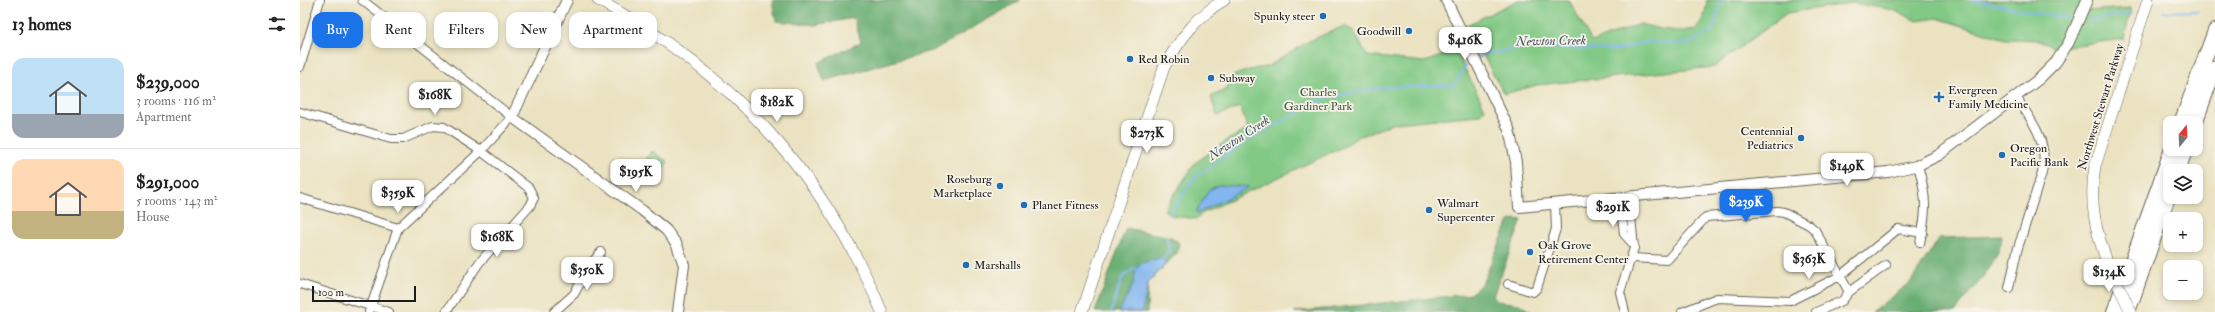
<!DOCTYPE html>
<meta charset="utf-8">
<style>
:root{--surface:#fff;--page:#f6f6f6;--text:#222;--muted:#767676;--line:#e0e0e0;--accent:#1a73e8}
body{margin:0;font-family:"IM FELL Double Pica",serif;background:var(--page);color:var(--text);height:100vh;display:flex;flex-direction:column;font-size:15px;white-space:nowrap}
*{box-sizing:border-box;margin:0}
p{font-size:13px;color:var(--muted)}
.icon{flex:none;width:22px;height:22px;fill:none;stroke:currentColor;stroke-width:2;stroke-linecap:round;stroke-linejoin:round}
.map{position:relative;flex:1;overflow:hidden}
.details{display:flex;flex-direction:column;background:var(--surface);width:300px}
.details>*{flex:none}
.banner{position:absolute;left:12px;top:12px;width:380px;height:36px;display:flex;gap:8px}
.needle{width:26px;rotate:18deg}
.fabs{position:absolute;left:1863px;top:116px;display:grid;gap:8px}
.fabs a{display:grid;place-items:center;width:40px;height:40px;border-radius:8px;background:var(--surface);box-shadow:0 2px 6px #0003;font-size:20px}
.scale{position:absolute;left:12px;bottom:10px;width:104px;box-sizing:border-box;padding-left:4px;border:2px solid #1c1c1c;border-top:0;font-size:11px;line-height:14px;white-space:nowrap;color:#1c1c1c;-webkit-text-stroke:3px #f7f3e8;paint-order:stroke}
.price{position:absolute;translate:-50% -34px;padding:0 9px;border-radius:8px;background:#fff;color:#222;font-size:13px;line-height:26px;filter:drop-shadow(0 1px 2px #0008)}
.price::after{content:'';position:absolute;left:50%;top:24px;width:12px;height:9px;margin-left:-6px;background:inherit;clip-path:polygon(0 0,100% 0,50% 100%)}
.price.current{background:var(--accent);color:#fff}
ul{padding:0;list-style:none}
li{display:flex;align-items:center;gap:12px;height:100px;padding:0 12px}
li+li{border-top:1px solid var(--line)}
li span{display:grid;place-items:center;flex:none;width:112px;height:80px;border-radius:12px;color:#555}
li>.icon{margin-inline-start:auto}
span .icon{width:48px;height:48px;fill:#fffc;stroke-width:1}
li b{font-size:17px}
h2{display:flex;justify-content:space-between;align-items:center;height:48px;padding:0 12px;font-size:17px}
.pill{padding:0 14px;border-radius:12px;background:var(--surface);box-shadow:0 2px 6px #0003;font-size:14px;line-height:36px}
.pill.current{background:var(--accent);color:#fff}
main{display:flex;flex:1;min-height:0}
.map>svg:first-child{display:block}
.green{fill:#81c985;stroke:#4e7250}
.forest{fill:#68ad72;stroke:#426447}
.water{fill:#82b6f0;stroke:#4f6986}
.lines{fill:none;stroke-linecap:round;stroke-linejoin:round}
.stream{stroke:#82b6f0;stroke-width:2}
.minor-casing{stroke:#646155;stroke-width:10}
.tertiary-casing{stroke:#646155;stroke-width:12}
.secondary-casing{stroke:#646155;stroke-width:12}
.motorway-casing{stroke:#646155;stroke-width:16}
.minor{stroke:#fff;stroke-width:8}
.tertiary{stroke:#fff;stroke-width:10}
.secondary{stroke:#fff;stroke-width:11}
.motorway{stroke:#fff;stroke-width:14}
.secondary-bridge-casing{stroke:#646155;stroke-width:12;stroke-linecap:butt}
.secondary-bridge{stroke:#fff;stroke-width:11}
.poi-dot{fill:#1f6fb2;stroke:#f7f3e8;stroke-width:1.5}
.labels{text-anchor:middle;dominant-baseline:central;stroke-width:3.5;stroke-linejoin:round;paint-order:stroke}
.poi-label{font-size:12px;fill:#1c1c1c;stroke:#f7f3e8;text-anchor:start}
.park-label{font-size:12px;fill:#3f5941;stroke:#f7f3e8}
.street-label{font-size:12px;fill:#1c1c1c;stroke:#f7f3e8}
.water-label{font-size:13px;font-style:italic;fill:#405266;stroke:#f7f3e8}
</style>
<main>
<section class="details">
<h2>13 homes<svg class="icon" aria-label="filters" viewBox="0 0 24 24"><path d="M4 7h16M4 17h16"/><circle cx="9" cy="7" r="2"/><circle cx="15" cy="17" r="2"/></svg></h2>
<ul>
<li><span style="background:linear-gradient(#bfe0f5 70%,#9aa5b1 0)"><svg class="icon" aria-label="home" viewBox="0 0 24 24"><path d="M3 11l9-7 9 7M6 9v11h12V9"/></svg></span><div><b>$239,000</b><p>3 rooms · 116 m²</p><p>Apartment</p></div></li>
<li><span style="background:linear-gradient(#ffd9b3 65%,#c2b280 0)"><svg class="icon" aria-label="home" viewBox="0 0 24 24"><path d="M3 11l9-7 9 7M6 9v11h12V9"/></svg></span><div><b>$291,000</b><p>5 rooms · 143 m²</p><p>House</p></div></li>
</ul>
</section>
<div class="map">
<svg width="1915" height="312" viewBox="0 0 1915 312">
<rect width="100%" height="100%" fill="#f7f3e8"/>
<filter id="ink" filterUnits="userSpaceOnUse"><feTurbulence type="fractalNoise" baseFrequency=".025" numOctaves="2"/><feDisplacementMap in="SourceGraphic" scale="8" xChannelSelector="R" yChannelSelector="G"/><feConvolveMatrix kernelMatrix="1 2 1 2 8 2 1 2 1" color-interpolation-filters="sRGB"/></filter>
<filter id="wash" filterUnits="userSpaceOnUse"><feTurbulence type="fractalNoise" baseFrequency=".012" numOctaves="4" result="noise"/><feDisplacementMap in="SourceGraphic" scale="16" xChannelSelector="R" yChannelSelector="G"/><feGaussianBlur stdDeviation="0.9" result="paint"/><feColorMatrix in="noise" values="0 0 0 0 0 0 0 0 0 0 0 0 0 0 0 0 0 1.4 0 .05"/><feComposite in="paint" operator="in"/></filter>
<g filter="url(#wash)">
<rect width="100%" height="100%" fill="#eae2c0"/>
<path class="green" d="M1218,0H1269L1292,42L1340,24L1360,29L1380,31L1397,29L1405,14L1407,0H1787L1783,11L1831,8L1824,39L1753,48L1739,40L1705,39L1637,18L1617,21L1593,10L1553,3L1487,13L1414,67L1237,85L1204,94L1167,25Z
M1044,26L1054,31L1067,56L1124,62L1156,51L1185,109L1179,115L1095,123L1058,137L1043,147L903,213L897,219L873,216L864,210L895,163L926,141L948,129L940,107L917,116L911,97L927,89L932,76L949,70L969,66L1009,41Z
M352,151L368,162L355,180L339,169Z"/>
<path class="forest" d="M472,0H721L634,50L524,81L518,63L561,42L554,18L515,25L476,21Z
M1216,219L1222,220L1193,296L1197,301L1219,304L1231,312H994L1171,294L1183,282L1209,221Z
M826,228L871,237L879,243L877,253L848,283L847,312H795Z
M1702,236C1701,261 1670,292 1655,312H1572L1610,283L1639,238Z"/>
<path class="water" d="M919,185L949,187L898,213L896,212L909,190Z
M859,258L867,262L848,283L842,312H819L833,285L835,273L839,264Z"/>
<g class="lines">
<path class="stream" d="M1673,0L1732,12L1768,18
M1863,12L1898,11
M1789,21L1831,13
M1177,58L1185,54L1226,47L1317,50L1346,42L1388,44L1413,30L1420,3L1424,0
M869,215L894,178L951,138L1025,98L1085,87L1154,85L1167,64L1172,62
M862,261L869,250L866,235
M811,312L822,278L834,268L837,270"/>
</g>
</g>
<g filter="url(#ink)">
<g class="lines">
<defs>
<path id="minor" d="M62,0L212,117L181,151L98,228L69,312
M0,67L20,0
M0,112L91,139H103L133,126L144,127L181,151L229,188L234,198L230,206L179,263L146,312
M1618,165C1627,198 1627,210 1620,243
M0,198L98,228
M1320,198L1324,234L1334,245
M1332,258L1367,260L1406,217L1477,211L1484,212L1509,225L1515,230L1549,292
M0,284L89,312
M1208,284L1233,292L1237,288L1256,229L1255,204
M1709,288L1717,251L1742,173C1749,142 1733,122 1716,97
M254,312L274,294L290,265L301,252
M1325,312L1320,292L1334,248L1329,197
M1382,312L1417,298L1490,301L1540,276L1598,229L1623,233
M1516,312L1542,301L1549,292L1586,265"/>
<path id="tertiary" d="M267,0L212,117L343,211L366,230L377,245L384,265L378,312
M1146,0L1209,129L1216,162L1219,207L1588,172L1616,166L1639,155L1739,79L1756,62L1769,42L1787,0"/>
<path id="secondary" d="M298,0C430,72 524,173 582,312
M1808,264C1795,231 1789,201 1795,166L1848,0
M782,312L864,67C880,39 897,16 924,0"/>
<path id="motorway" d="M1881,123L1915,31
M1895,123L1915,68
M1877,171L1886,149
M1814,312L1872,149
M1828,312L1870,191"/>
</defs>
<use href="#minor" class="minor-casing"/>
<use href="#tertiary" class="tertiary-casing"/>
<use href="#secondary" class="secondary-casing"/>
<use href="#motorway" class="motorway-casing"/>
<use href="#minor" class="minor"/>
<use href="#tertiary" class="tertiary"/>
<use href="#secondary" class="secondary"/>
<use href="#motorway" class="motorway"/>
<defs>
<path id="secondary-bridge" d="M1808,264L1831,312"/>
</defs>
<use href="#secondary-bridge" class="secondary-bridge-casing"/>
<use href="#secondary-bridge" class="secondary-bridge"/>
</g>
</g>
<g class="poi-dot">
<circle cx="1023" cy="16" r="4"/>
<circle cx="1109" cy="31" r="4"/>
<circle cx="830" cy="59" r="4"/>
<circle cx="911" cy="78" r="4"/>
<path d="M1637 91h4v4h4v4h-4v4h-4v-4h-4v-4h4z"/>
<circle cx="1501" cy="138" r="4"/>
<circle cx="1702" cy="155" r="4"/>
<circle cx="700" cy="186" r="4"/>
<circle cx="724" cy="205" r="4"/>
<circle cx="1129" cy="210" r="4"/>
<circle cx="1230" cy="252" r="4"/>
<circle cx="666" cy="265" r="4"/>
</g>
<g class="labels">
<g class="poi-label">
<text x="1015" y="16" text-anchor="end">Spunky steer</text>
<text x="1101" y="31" text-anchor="end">Goodwill</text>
<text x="838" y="59">Red Robin</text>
<text x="919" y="78">Subway</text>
<text x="1648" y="90">Evergreen<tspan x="1648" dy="14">Family Medicine</tspan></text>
<text x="1493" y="131" text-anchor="end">Centennial<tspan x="1493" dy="14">Pediatrics</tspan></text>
<text x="1710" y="148">Oregon<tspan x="1710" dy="14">Pacific Bank</tspan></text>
<text x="692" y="179" text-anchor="end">Roseburg<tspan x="692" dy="14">Marketplace</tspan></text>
<text x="1137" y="203">Walmart<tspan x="1137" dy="14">Supercenter</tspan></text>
<text x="732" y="205">Planet Fitness</text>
<text x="1238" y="245">Oak Grove<tspan x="1238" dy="14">Retirement Center</tspan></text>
<text x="674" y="265">Marshalls</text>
</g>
<g class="park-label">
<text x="1018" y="92">Charles<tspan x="1018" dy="14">Gardiner Park</tspan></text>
</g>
<g class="street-label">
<text transform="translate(1801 107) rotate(-73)">Northwest Stewart Parkway</text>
</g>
<g class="water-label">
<text transform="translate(1251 41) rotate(-1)">Newton Creek</text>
<text transform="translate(939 138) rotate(-33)">Newton Creek</text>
</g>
</g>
</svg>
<div class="fabs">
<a><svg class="needle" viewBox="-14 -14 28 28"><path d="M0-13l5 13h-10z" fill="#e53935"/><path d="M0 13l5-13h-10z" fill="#767676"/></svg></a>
<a><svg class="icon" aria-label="layers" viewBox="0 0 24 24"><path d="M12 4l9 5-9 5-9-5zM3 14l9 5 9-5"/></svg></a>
<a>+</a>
<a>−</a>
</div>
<div class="scale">100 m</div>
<b class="price" style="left:1165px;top:61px">$416K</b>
<b class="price" style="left:135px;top:116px">$168K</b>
<b class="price" style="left:477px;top:123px">$182K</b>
<b class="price" style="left:847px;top:154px">$273K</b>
<b class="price" style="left:1547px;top:187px">$149K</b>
<b class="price" style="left:336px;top:193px">$195K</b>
<b class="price" style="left:98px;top:214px">$359K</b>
<b class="price current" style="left:1446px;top:223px">$239K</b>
<b class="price" style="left:1313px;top:228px">$291K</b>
<b class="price" style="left:197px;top:258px">$168K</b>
<b class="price" style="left:1509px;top:280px">$363K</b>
<b class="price" style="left:287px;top:291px">$350K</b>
<b class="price" style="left:1809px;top:293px">$134K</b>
<div class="banner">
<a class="pill current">Buy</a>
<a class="pill">Rent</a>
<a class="pill">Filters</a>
<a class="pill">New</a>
<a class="pill">Apartment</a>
</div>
</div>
</main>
